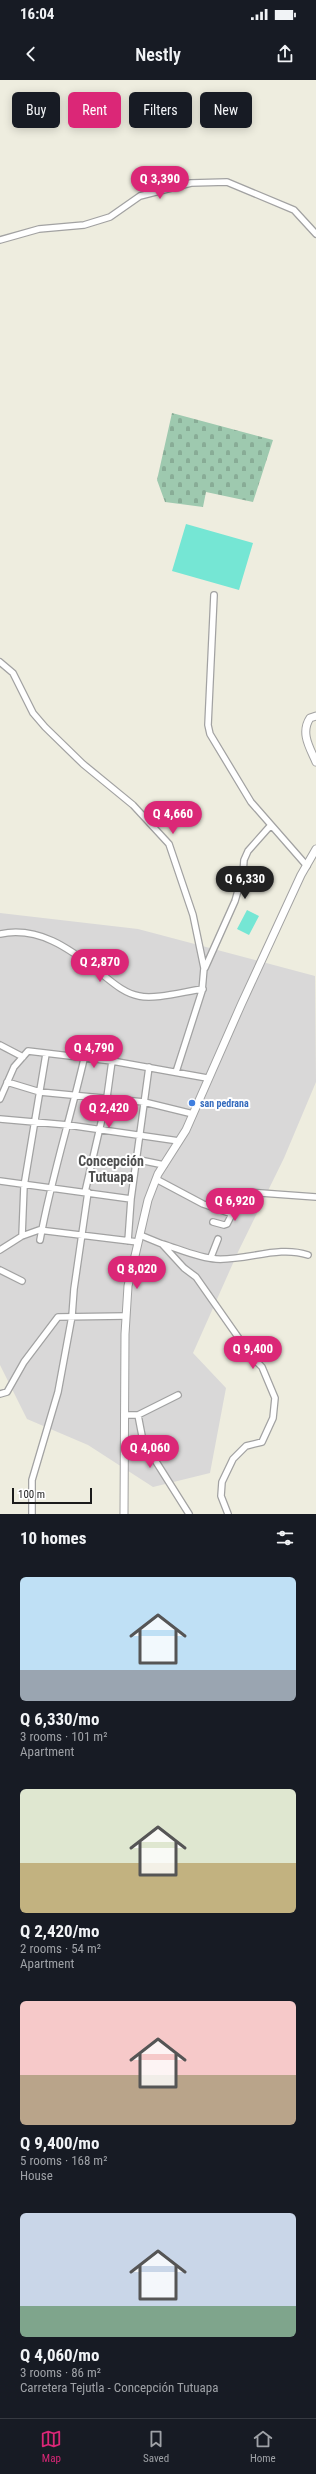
<!DOCTYPE html>
<meta charset="utf-8">
<style>
:root{--surface:#171b24;--page:#242831;--text:#f1f3f6;--muted:#9ea1a6;--line:#363941;--accent:#db2777}
body{margin:0;font-family:"Roboto Condensed",sans-serif;background:var(--page);color:var(--text);height:100vh;display:flex;flex-direction:column;font-size:15px;white-space:nowrap}
*{box-sizing:border-box;margin:0}
p{font-size:13px;color:var(--muted)}
.icon{flex:none;width:22px;height:22px;fill:none;stroke:currentColor;stroke-width:2;stroke-linecap:round;stroke-linejoin:round}
.map{position:relative;height:1434px;overflow:hidden}
.drawer{display:flex;flex-direction:column;background:var(--surface);flex:1}
.drawer>*{flex:none}
.banner{position:absolute;left:12px;top:12px;width:292px;height:36px;display:flex;gap:8px}
.scale{position:absolute;left:12px;bottom:10px;width:80px;box-sizing:border-box;padding-left:4px;border:2px solid #1b1b1b;border-top:0;font-size:11px;line-height:14px;white-space:nowrap;color:#1b1b1b;-webkit-text-stroke:3px #fff;paint-order:stroke}
.price{position:absolute;translate:-50% -34px;padding:0 9px;border-radius:14px;background:var(--accent);color:#fff;font-size:13px;line-height:26px;filter:drop-shadow(0 1px 2px #0008)}
.price::after{content:'';position:absolute;left:50%;top:24px;width:12px;height:9px;margin-left:-6px;background:inherit;clip-path:polygon(0 0,100% 0,50% 100%)}
.price.current{background:#222;color:#fff}
ul{padding:0;list-style:none}
li{display:grid;align-content:center;gap:8px;height:212px;padding:0 20px}
li span{display:grid;place-items:center;height:124px;border-radius:6px;color:#555}
li>.icon{margin-inline-start:auto}
span .icon{width:72px;height:72px;fill:#fffc;stroke-width:1}
li b{font-size:17px}
h2{display:flex;justify-content:space-between;align-items:center;height:48px;padding:0 20px;font-size:17px}
.tag{padding:0 14px;border-radius:6px;background:var(--surface);box-shadow:0 2px 10px #0003;font-size:14px;line-height:36px}
.tag.current{background:var(--accent);color:#fff}
.status{display:flex;justify-content:space-between;align-items:center;height:28px;padding:0 20px;background:var(--surface);direction:ltr}
.status svg{height:11px;fill:currentColor}
header{display:flex;justify-content:space-between;align-items:center;height:52px;padding:0 20px;background:var(--surface);font-size:18px;font-weight:600}
.tabs{display:flex;justify-content:space-around;align-items:center;height:56px;border-top:1px solid var(--line);background:var(--surface);font-size:11px;color:var(--muted)}
.tabs a{display:grid;justify-items:center;gap:2px}
.tabs .current{color:var(--accent)}
.map>svg:first-child{display:block}
.residential{fill:#d9d8d8}
.cemetery{fill:url(#cemetery-stones)}
.pitch{fill:#75e6d4}
.lines{fill:none;stroke-linecap:round;stroke-linejoin:round}
.minor-casing{stroke:#a2a2a2;stroke-width:8}
.tertiary-casing{stroke:#a2a2a2;stroke-width:9}
.minor{stroke:#fff;stroke-width:5.5}
.tertiary{stroke:#fff;stroke-width:7}
.shop-dot{fill:#3f7fe0;stroke:#fff;stroke-width:1.5}
.labels{text-anchor:middle;dominant-baseline:central;stroke-width:4;stroke-linejoin:round;paint-order:stroke}
.shop-label{font-size:10px;font-weight:bold;fill:#366cbe;stroke:#fff;text-anchor:start}
.district-label{font-size:14px;font-weight:bold;fill:#4e4e4e;stroke:#fff}
</style>
<div class="status"><b>16:04</b><svg viewBox="0 0 49 12"><path d="M0 12V9h3v3zM5 12V6h3v6zM10 12V3h3v9zM15 12V0h3v12zM26 1h20v11H26zM47 4h2v5h-2z"/></svg></div>
<header><svg class="icon" aria-label="back" viewBox="0 0 24 24"><path d="M15 5l-7 7 7 7"/></svg>Nestly<svg class="icon" aria-label="share" viewBox="0 0 24 24"><path d="M12 15V3M7 8l5-5 5 5M5 13v7h14v-7"/></svg></header>
<div class="map">
<svg width="316" height="1434" viewBox="0 0 316 1434">
<defs>
<pattern id="cemetery-stones" width="16" height="16" patternUnits="userSpaceOnUse"><rect width="16" height="16" fill="#9ec9af"/><path d="M2 7V4a2 2 0 0 1 4 0v3zM10 15v-3a2 2 0 0 1 4 0v3z" fill="#88ac96"/></pattern>
</defs>
<rect width="100%" height="100%" fill="#eeeddf"/>
<path class="residential" d="M0,833L138,849L315,896L316,1002L284,1078L238,1172L193,1273L226,1308L210,1393L153,1407L88,1365L27,1339L0,1285Z"/>
<path class="cemetery" d="M172,333L273,360L253,422L206,412L203,427L165,422L157,400Z"/>
<path class="pitch" d="M186,444L253,463L239,510L172,491Z
M247,830L259,836L249,855L237,849Z"/>
<g class="lines">
<defs>
<path id="minor" d="M0,160L39,149L84,145L110,137L140,116L191,103L227,102L294,130L316,154
M214,515L208,645L210,654L251,722L307,786
M0,582L13,593L33,633L45,647L83,684L133,725L169,764L193,835L204,888L202,911L176,992
M0,854C38,846 69,868 98,891C111,901 123,913 139,916C155,920 186,911 203,909
M205,888L235,821L243,793L244,780L248,771L271,745
M0,965L23,977
M7,1002L40,1012L144,1022L193,1034
M0,1019L14,987L28,971L112,981L207,998
M0,1039L68,1045L179,1061
M135,1079L164,1085
M156,1099L203,1124L232,1134L241,1117L247,1112L316,1117
M0,1101L131,1119
M85,1112L107,1017L112,981
M213,1142L224,1145L227,1144L232,1134
M140,1155L162,1164L184,1188L196,1197L252,1277L262,1287L275,1318L273,1338L262,1362L246,1366L233,1379L222,1402L221,1416L228,1434
M22,1156L24,1106L46,974
M40,1160C51,1099 70,1040 84,979
M128,1161L131,1119L149,987
M163,1164C179,1169 199,1178 216,1179C247,1181 278,1165 308,1175
M0,1170L22,1156L39,1150L138,1162
M211,1177L218,1159
M0,1190L22,1201
M0,1314L7,1312L24,1282L58,1237L126,1236
M124,1335H138L178,1315
M138,1335L143,1361L189,1434
M32,1434V1400L58,1312L72,1236L74,1209L88,1112"/>
<path id="tertiary" d="M316,636L310,638C300,653 310,668 316,682
M124,1434L125,1254L128,1206L148,1120L158,1094L186,1050L241,925L301,795L316,769"/>
</defs>
<use href="#minor" class="minor-casing"/>
<use href="#tertiary" class="tertiary-casing"/>
<use href="#minor" class="minor"/>
<use href="#tertiary" class="tertiary"/>
</g>
<circle class="shop-dot" cx="192" cy="1023" r="4"/>
<g class="labels">
<g class="shop-label">
<text x="200" y="1023">san pedrana</text>
</g>
<g class="district-label">
<text x="111" y="1081">Concepción<tspan x="111" dy="16">Tutuapa</tspan></text>
</g>
</g>
</svg>
<div class="scale">100 m</div>
<b class="price" style="left:160px;top:120px">Q 3,390</b>
<b class="price" style="left:173px;top:755px">Q 4,660</b>
<b class="price current" style="left:245px;top:820px">Q 6,330</b>
<b class="price" style="left:100px;top:903px">Q 2,870</b>
<b class="price" style="left:94px;top:989px">Q 4,790</b>
<b class="price" style="left:109px;top:1049px">Q 2,420</b>
<b class="price" style="left:235px;top:1142px">Q 6,920</b>
<b class="price" style="left:137px;top:1210px">Q 8,020</b>
<b class="price" style="left:253px;top:1290px">Q 9,400</b>
<b class="price" style="left:150px;top:1389px">Q 4,060</b>
<div class="banner">
<a class="tag">Buy</a>
<a class="tag current">Rent</a>
<a class="tag">Filters</a>
<a class="tag">New</a>
</div>
</div>
<section class="drawer">
<h2>10 homes<svg class="icon" aria-label="filters" viewBox="0 0 24 24"><path d="M4 7h16M4 17h16"/><circle cx="9" cy="7" r="2"/><circle cx="15" cy="17" r="2"/></svg></h2>
<ul>
<li><span style="background:linear-gradient(#bfe0f5 75%,#9aa5b1 0)"><svg class="icon" aria-label="home" viewBox="0 0 24 24"><path d="M3 11l9-7 9 7M6 9v11h12V9"/></svg></span><div><b>Q 6,330/mo</b><p>3 rooms · 101 m²</p><p>Apartment</p></div></li>
<li><span style="background:linear-gradient(#dfe7d0 60%,#c2b280 0)"><svg class="icon" aria-label="home" viewBox="0 0 24 24"><path d="M3 11l9-7 9 7M6 9v11h12V9"/></svg></span><div><b>Q 2,420/mo</b><p>2 rooms · 54 m²</p><p>Apartment</p></div></li>
<li><span style="background:linear-gradient(#f6c9c9 60%,#b9a48a 0)"><svg class="icon" aria-label="home" viewBox="0 0 24 24"><path d="M3 11l9-7 9 7M6 9v11h12V9"/></svg></span><div><b>Q 9,400/mo</b><p>5 rooms · 168 m²</p><p>House</p></div></li>
<li><span style="background:linear-gradient(#c9d6e8 75%,#7fa58c 0)"><svg class="icon" aria-label="home" viewBox="0 0 24 24"><path d="M3 11l9-7 9 7M6 9v11h12V9"/></svg></span><div><b>Q 4,060/mo</b><p>3 rooms · 86 m²</p><p>Carretera Tejutla - Concepción Tutuapa</p></div></li>
</ul>
</section>
<nav class="tabs">
<a class="current"><svg class="icon" aria-label="map" viewBox="0 0 24 24"><path d="M3 6l6-2 6 2 6-2v14l-6 2-6-2-6 2zM9 4v14M15 6v14"/></svg>Map</a>
<a><svg class="icon" aria-label="saved" viewBox="0 0 24 24"><path d="M7 4h10v16l-5-4-5 4z"/></svg>Saved</a>
<a><svg class="icon" aria-label="home" viewBox="0 0 24 24"><path d="M3 11l9-7 9 7M6 9v11h12V9"/></svg>Home</a>
</nav>
